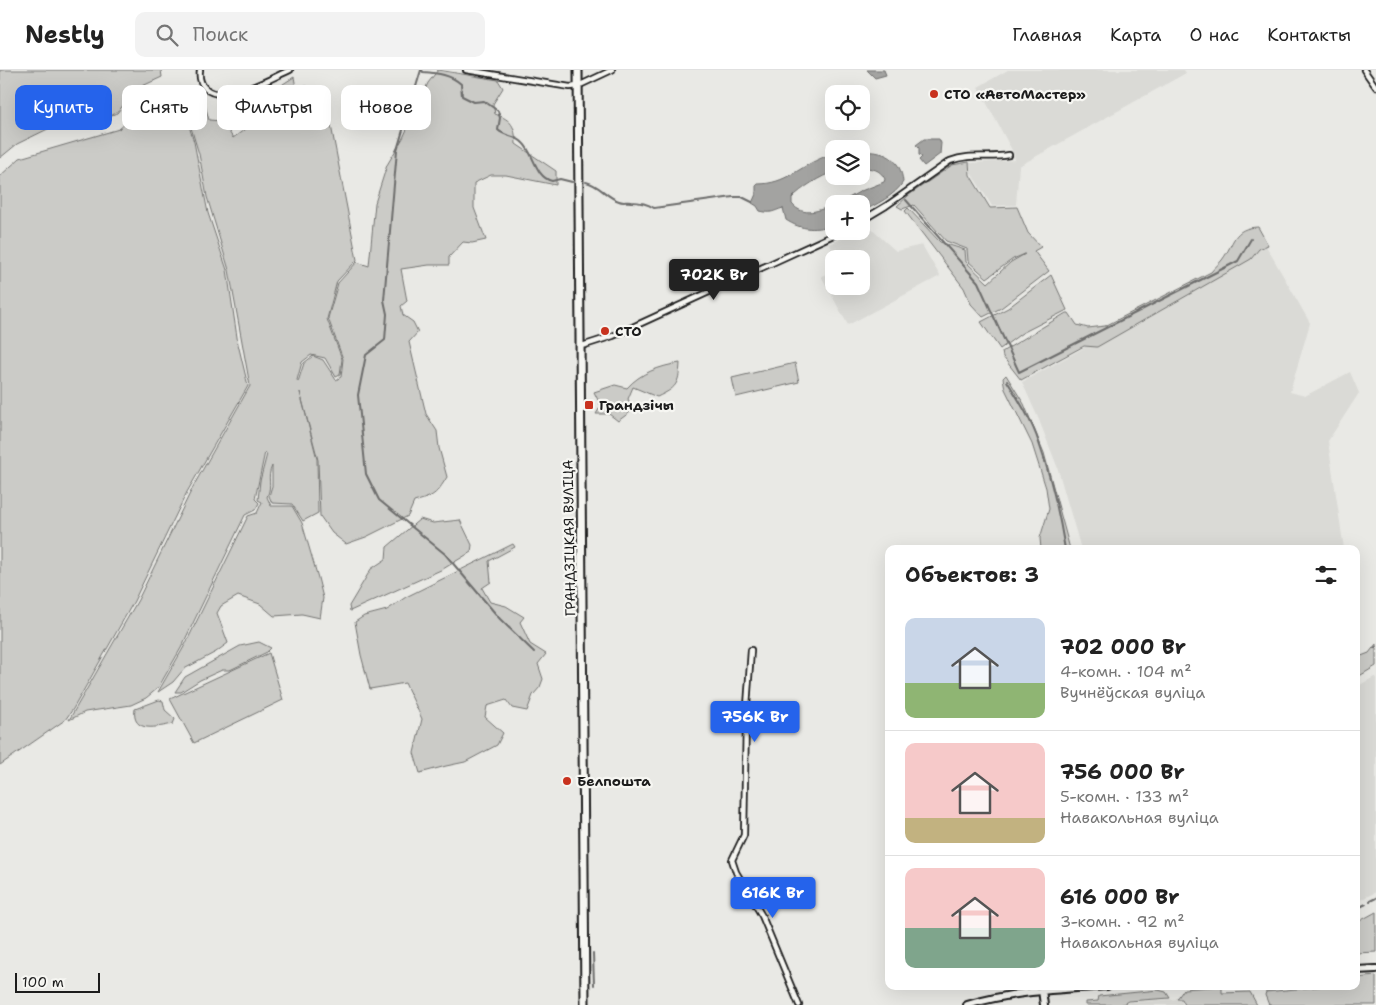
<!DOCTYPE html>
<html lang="ru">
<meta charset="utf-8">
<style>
:root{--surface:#fff;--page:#f2f2f2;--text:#222;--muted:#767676;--line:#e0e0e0;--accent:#2563eb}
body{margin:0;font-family:"Shantell Sans",sans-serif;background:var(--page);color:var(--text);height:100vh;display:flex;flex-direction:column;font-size:19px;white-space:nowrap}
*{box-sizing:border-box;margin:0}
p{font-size:16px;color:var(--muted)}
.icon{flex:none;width:28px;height:28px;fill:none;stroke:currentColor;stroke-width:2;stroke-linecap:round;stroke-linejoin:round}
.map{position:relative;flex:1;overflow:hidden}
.sheet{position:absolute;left:885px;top:475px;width:475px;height:445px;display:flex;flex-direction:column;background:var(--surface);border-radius:10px;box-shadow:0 5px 20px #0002}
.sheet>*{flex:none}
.banner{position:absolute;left:15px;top:15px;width:475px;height:45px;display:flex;gap:10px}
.controls{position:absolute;left:825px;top:15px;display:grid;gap:10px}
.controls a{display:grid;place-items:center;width:45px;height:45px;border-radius:10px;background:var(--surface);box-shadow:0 5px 20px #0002;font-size:25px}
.scale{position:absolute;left:15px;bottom:12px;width:85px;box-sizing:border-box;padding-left:5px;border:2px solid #1c1c1c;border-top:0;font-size:14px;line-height:18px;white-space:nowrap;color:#1c1c1c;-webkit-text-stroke:4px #f6f6f2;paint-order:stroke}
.price{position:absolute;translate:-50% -42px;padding:0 11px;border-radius:5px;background:var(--accent);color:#fff;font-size:16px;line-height:32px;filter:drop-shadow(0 1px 2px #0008)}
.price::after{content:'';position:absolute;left:50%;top:30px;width:15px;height:11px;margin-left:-8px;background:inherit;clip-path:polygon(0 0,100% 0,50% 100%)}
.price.on{background:#222;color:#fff}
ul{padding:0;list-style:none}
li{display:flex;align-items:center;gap:15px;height:125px;padding:0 20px}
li+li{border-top:1px solid var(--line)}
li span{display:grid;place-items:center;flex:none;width:140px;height:100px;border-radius:10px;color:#555}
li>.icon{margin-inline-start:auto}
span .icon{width:60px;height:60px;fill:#fffc;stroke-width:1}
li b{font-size:21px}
h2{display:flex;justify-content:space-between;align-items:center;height:60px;padding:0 20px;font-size:21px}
.tag{padding:0 18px;border-radius:10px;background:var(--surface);box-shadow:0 5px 20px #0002;font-size:18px;line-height:45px}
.tag.on{background:var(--accent);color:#fff}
header{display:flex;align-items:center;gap:30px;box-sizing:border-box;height:70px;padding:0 25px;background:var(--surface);border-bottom:1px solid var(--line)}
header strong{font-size:24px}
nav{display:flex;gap:28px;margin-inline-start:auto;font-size:18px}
.search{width:350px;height:45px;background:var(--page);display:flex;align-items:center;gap:12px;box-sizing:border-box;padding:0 18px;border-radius:10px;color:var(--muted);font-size:19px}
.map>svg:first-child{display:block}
.built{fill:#dadad6}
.green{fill:#cbcbc7;stroke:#747472}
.water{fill:#a3a3a1;stroke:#6d6d6c}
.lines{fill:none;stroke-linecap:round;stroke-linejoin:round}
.stream{stroke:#6d6d6c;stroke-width:2}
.street-casing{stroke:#1c1c1c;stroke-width:8}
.secondary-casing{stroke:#1c1c1c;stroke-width:10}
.primary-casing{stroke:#1c1c1c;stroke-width:11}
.street{stroke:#f6f6f2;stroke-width:4.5}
.secondary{stroke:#f6f6f2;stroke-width:6}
.primary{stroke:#f6f6f2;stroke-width:7}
.poi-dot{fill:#c8321e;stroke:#f6f6f2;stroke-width:2}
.labels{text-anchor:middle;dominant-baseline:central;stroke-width:4.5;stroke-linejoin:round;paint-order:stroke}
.poi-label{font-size:14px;font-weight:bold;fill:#1c1c1c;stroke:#f6f6f2;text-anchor:start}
.street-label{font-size:14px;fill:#1c1c1c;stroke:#f6f6f2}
</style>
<header>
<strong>Nestly</strong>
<div class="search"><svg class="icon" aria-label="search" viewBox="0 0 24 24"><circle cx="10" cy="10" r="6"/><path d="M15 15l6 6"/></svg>Поиск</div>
<nav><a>Главная</a><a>Карта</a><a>О нас</a><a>Контакты</a></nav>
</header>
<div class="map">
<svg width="1376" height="935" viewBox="0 0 1376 935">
<rect width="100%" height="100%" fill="#e9e9e5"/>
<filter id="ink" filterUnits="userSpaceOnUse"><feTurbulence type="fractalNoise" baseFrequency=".02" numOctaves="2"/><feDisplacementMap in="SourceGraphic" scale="10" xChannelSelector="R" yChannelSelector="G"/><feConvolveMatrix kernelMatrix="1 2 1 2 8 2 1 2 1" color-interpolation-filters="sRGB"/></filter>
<g filter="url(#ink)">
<path class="built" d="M1008,0H1184L1186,3L1019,96L1016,135L992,136L971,103L970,93L1015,90L1013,82L978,17Z
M870,158L896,181L922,175L940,206L848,255L821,206L834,202V216H861V189H836L830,174L855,162Z
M1265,174L1310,253L1290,322L1305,326L1350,302L1359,323L1328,371L1344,479H1081L1057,396L1039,350L1022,312L1087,276L1096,274Z
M1376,606V822L1356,832V617Z
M1180,929L1183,935H1124L1129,932Z"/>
<path class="green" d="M0,0H161L162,7L136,19L117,43L98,50L83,49L58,54L17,74L0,88Z
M438,0L498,10L503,18L493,34L495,44C512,50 515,56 516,74L556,101V115L506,105H491L474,113V138L486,170L472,173L463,172L449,187V195H429L401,199L407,231L401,236L403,245L413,252L418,262L409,272L426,344L437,361L439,378L447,407C436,425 434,426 414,432L408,446L366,467L346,474L332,463L320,446L318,390L300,322L317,389L318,443L303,451L292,434L272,433L269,426L272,416V396C266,409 273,413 267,427L271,436H292L302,453L318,508L323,528L320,548L302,544L274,546L260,534L238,526L221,536L217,543L228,573L216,582L184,599L173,612L158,622L185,575L248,446L257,443L262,432L258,430L260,411L267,384L265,382L255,429L259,433L255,440L245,445L181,578L158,618L146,628L131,635L85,642L69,650L138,530L194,415L250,316L229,200L207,127L199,84L182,28L183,18L195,17L202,23L209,50L222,51L233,68L251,55L276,26L283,14L294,7L296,18L307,16L315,53L330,50L357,190L337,211L327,249L342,289L340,305L336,307L325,288L311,285L302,292L297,310L298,312L304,293L313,286L323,290L336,310L341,307L343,289L328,248L338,213L357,192L369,196L375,133L387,95L403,68L428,13Z
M166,26L180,27L194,72L208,143L227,200L238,274L248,316L187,422L134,531L73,639L65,650L0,695V106L20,88L119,59L144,38Z
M969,92L970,105L990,138L1017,137L1028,163L1041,177L1034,181L1049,201L1001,238L983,247L971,234L964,218L905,141L908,138L940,172L965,180L966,192L988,213L1011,192L1025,184L1013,189L987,208L968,191L967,179L946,171L914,135L902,139L897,136L909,125L952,95Z
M1258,157L1268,175L1259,179L1251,189L1097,277L1084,276L1021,310L1003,287L1002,282L1005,280L1066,243H1069L1077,255L1088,258L1105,256L1211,202C1214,198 1219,194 1222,190C1235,173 1232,158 1258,157Z
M1051,205L1067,240L1022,263L1000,279L981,252L1008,238Z
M680,293C679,315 676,318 657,327L633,317L628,329L633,340L618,351L609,344H596L601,336L594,322L615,315L627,318C640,303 660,296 680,293Z
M795,293L799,312L736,327L732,308Z
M1006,305L1024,334L1044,383L1070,479H1041L1040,468L1049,439L1046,418L1032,374L1005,319L1003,308Z
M420,449L433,453L460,450L472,475L471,482L443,499L350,541L349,536L371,499L386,489L387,477Z
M513,474L515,477L489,491L491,512L482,518L490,532L506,536L524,547L520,552L530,574L546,584L538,594L543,609L540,617L533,625L527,641L512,638L506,630L487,636L485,647L503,663L497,675L465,692L446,696L420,703L414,683L422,649L405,613L370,619L361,585L355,552L364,546L387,540L406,527Z
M259,572L271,578L267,582L230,600H222L200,610L181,622H175L185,607L240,576Z
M1376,574V596L1356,608V588L1369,583Z
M269,583L283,630L194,673L170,629Z
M159,630L163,631L165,640L175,649L173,654C158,657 131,664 135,639Z
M1376,842V882L1356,883V853Z
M1376,906V935H1269L1265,925L1266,922L1326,916H1356V908Z
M1222,916V923L1250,922L1257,935H1185L1182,929H1177L1184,919Z
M1158,920L1166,922L1170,928L1128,931L1121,935H1086V932L1098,931L1099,926Z"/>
<path class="water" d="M867,0H884L886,5L875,8Z
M924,69H939L941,73L940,84L924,96L919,90L922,87L919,85V78L916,75Z
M861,82C884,80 901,88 903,112C895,126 875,135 861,142V134H838L861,121L884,112L885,109C880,99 872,98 861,98Z
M824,87L834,91V102C822,105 800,119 792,128V134C804,148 819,140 834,135V154C817,161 801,160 786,150L783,138C773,141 772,144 760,141L757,136L752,133L756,124V116L758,114C786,114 800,96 824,87Z"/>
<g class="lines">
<path class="stream" d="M421,0L397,80L384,230L387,244L385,270L366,285L358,325L366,404L379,430L445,484L500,549L534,582
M422,0L423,2C438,3 451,5 461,14L462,26L474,32L484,31L498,41L500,48L498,60C505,67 516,65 523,73C534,83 535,107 552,111L560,109L572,112
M586,112C600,115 606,127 619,131C623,133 627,131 631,132C639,132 648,134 654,138L733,127H742L752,132
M906,130L978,212L1019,302L1238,191L1251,169
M1007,311C1019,330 1032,351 1039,373C1051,407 1059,443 1065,479
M1374,578L1376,577
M1370,831L1376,828
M1356,839L1366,834
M593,883L594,915"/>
<defs>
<path id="street" d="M200,0C199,7 200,13 205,18C224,36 269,9 290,0
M466,0L570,17L578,16L612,0
M1364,0L1376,17
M861,151L886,136L950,91C971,83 988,89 1009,85
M580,276L585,275L613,266L842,161
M751,580L746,650L744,765L732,790L736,802L762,846L799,935"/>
<path id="secondary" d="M1356,900L1376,899
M1042,920L1044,935
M967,935C1013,921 1060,919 1107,916"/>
<path id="primary" d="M578,0L585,935"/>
</defs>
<use href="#street" class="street-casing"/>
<use href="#secondary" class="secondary-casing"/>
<use href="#primary" class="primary-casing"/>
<use href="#street" class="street"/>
<use href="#secondary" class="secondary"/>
<use href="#primary" class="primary"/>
</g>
</g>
<g class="poi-dot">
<circle cx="934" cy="24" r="5"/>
<circle cx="605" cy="261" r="5"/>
<rect x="584" y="330" width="10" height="10" rx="2.5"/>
<circle cx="567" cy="711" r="5"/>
</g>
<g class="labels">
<g class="poi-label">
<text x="944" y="24">СТО «АвтоМастер»</text>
<text x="615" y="261">СТО</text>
<text x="599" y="335">Грандзічы</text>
<text x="577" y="711">Белпошта</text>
</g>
<g class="street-label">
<text transform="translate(569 468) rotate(-91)">ГРАНДЗІЦКАЯ ВУЛІЦА</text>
</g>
</g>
</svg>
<div class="controls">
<a><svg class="icon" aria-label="locate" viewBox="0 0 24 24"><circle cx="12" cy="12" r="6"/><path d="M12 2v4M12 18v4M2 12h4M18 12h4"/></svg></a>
<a><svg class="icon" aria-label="layers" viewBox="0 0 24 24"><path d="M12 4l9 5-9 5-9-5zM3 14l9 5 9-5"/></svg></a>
<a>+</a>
<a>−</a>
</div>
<div class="scale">100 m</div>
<b class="price on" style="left:714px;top:231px">702K Br</b>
<b class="price" style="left:755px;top:673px">756K Br</b>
<b class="price" style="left:773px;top:849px">616K Br</b>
<div class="banner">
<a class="tag on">Купить</a>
<a class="tag">Снять</a>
<a class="tag">Фильтры</a>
<a class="tag">Новое</a>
</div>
<section class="sheet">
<h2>Объектов: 3<svg class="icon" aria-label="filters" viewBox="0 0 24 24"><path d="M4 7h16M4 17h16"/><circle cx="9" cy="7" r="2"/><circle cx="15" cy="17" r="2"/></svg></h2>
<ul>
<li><span style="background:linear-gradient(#c9d6e8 65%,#8fb573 0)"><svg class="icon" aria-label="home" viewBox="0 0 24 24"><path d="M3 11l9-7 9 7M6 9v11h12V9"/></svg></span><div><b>702 000 Br</b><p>4-комн. · 104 m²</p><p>Вучнёўская вуліца</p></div></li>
<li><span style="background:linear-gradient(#f6c9c9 75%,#c2b280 0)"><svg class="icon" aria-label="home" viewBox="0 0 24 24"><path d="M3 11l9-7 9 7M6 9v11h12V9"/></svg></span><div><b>756 000 Br</b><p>5-комн. · 133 m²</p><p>Навакольная вуліца</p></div></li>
<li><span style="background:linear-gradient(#f6c9c9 60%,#7fa58c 0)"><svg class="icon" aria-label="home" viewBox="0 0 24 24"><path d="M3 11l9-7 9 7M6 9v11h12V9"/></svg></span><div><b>616 000 Br</b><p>3-комн. · 92 m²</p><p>Навакольная вуліца</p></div></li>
</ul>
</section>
</div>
